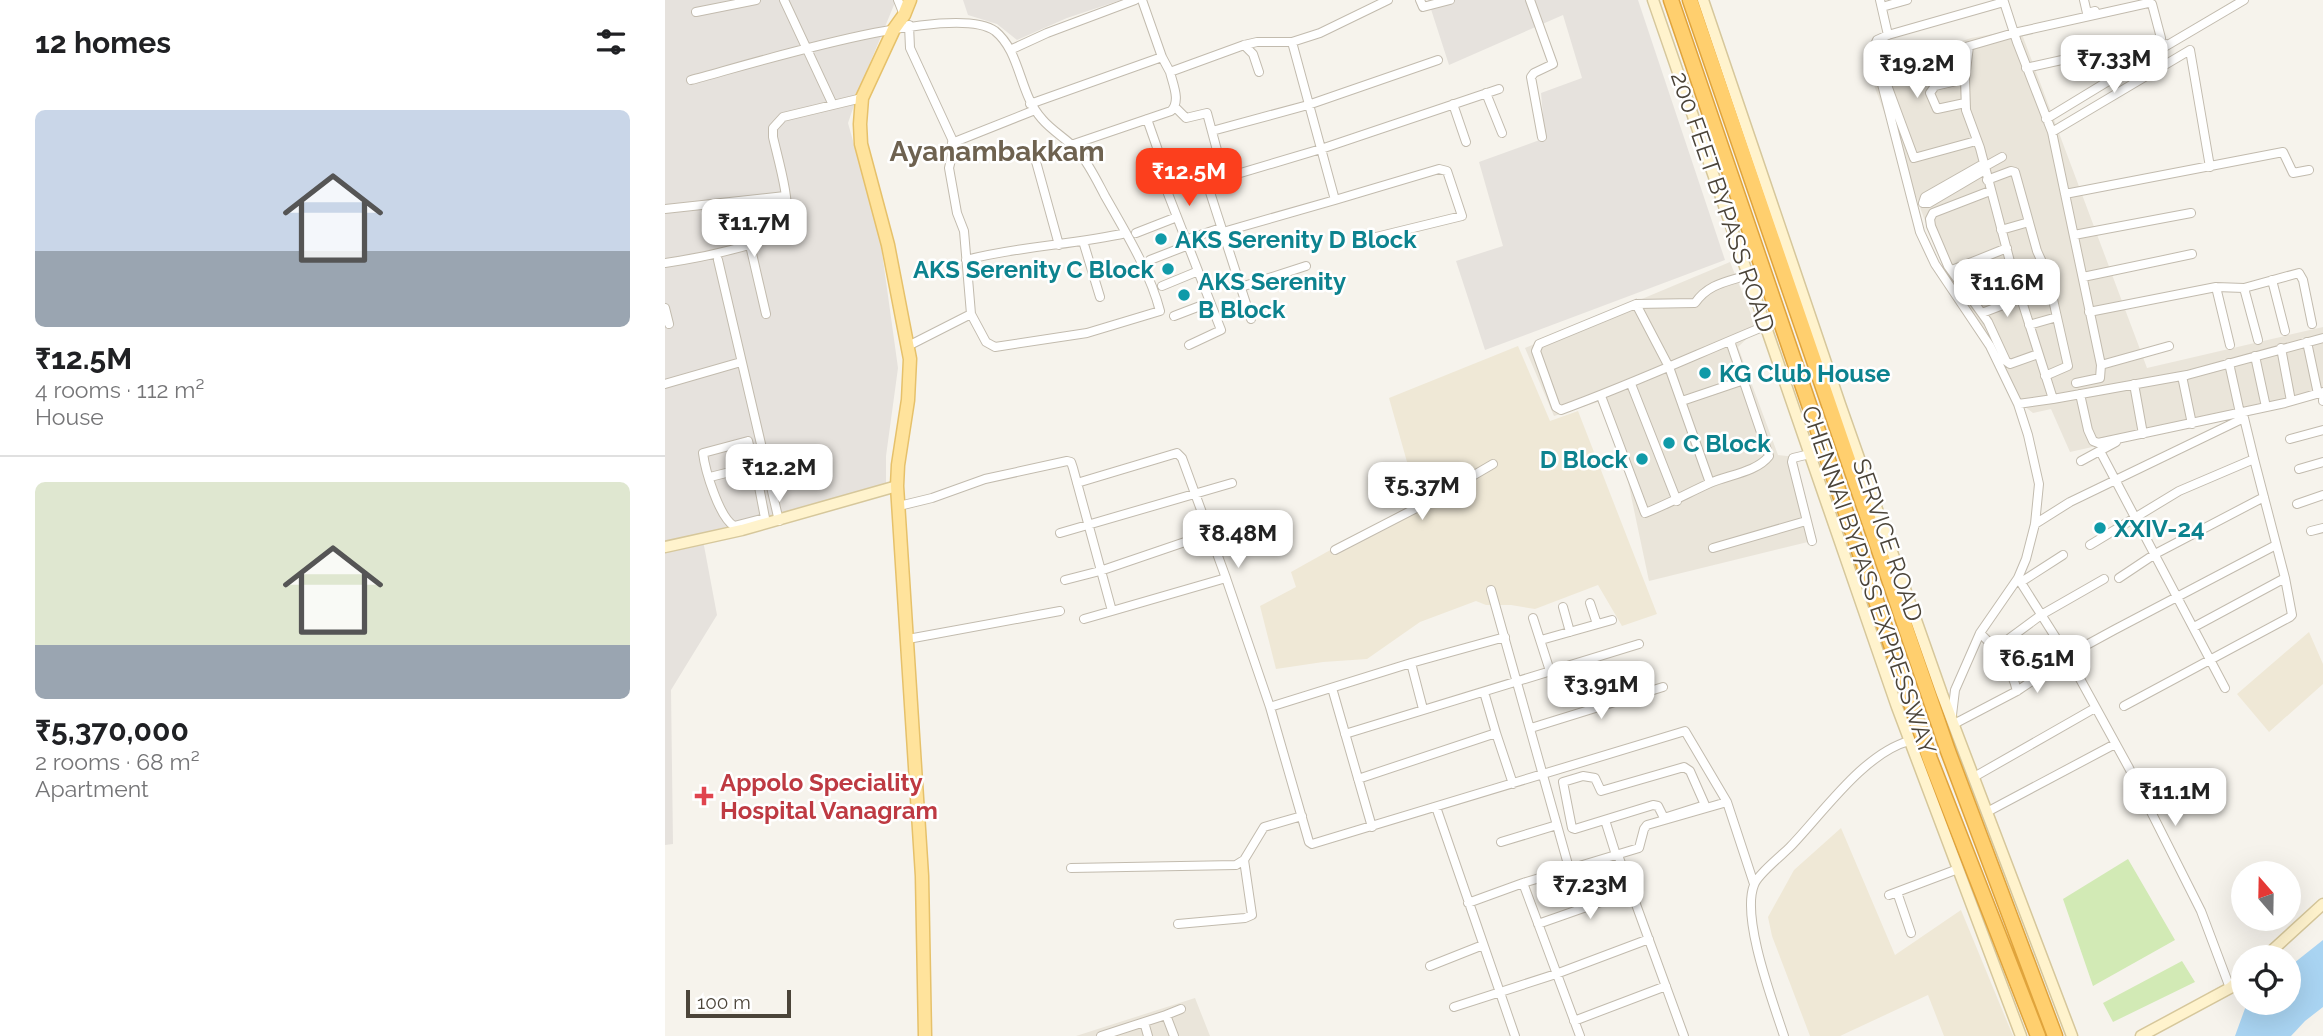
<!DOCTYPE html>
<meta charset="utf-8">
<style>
:root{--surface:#fff;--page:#f2f2f2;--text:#202124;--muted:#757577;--line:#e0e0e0;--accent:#fc3f1d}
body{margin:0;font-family:Raleway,sans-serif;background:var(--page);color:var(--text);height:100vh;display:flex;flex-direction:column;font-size:26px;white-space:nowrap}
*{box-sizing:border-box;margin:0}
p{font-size:23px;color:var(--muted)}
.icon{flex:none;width:38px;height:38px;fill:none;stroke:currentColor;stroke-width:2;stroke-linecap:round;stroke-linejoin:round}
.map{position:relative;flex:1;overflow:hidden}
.sheet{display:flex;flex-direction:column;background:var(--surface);width:665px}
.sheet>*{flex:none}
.needle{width:46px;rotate:340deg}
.tools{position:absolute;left:1566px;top:861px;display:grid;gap:14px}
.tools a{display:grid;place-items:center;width:70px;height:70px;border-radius:50%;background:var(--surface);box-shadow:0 7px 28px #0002;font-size:35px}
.scale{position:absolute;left:21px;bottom:18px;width:105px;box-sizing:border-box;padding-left:7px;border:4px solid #4b4439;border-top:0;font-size:19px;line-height:24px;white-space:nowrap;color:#4b4439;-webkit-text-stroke:5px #fff;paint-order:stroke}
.price{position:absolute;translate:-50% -60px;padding:0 16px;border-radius:14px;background:#fff;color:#222;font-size:23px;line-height:46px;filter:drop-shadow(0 2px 4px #0008)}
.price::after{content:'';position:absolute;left:50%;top:42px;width:21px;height:16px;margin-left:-10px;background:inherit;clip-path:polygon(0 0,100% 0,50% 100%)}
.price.selected{background:var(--accent);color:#fff}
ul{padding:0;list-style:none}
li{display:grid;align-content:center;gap:14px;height:371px;padding:0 35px}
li+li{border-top:2px solid var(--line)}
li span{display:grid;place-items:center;height:217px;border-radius:10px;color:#555}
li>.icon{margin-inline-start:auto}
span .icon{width:126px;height:126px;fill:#fffc;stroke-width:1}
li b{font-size:30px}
h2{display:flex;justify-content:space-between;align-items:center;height:84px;padding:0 35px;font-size:30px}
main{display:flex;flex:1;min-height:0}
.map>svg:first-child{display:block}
.residential{fill:#eae5da}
.industrial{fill:#e6e2dd}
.education{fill:#efe8d6}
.green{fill:#d2eab5}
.water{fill:#a9d4f2}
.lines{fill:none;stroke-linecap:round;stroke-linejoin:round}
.street-casing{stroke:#c2bbae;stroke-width:10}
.secondary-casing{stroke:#d6c79b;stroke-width:13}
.primary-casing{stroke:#e6c16a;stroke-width:15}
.highway-casing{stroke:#e0a43c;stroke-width:17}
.street{stroke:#fff;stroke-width:8}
.secondary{stroke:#fff3cd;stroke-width:10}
.primary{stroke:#ffe39c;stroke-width:12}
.highway{stroke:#ffcf6e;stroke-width:14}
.culture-dot{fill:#0f9aa8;stroke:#fff;stroke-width:2.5}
.health-dot{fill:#e0444e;stroke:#fff;stroke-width:2.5}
.labels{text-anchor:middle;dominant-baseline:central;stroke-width:5;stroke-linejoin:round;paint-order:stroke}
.street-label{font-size:24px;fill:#4b4439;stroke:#fff}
.culture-label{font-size:24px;font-weight:bold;fill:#0d838f;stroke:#fff;text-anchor:start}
.health-label{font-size:24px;font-weight:bold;fill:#be3a42;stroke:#fff;text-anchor:start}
.quarter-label{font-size:28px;font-weight:bold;fill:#6e6250;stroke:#fff}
</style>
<main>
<section class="sheet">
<h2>12 homes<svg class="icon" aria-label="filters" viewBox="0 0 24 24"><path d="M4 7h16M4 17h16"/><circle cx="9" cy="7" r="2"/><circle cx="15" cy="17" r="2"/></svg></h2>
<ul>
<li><span style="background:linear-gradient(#c9d6e8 65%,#9aa5b1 0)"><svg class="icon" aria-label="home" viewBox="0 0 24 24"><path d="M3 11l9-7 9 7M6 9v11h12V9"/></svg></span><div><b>₹12.5M</b><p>4 rooms · 112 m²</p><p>House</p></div></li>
<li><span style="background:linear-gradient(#dfe7d0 75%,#9aa5b1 0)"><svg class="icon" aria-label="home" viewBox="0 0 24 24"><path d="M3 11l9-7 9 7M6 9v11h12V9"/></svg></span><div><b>₹5,370,000</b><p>2 rooms · 68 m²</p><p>Apartment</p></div></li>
</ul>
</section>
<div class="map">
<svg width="1658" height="1036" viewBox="0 0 1658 1036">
<rect width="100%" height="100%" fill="#f6f3ec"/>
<path class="residential" d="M1355,29L1482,368L1658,327V395L1405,452L1386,409L1368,413L1349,398L1268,242L1204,72L1306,38Z
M1065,262L1092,329L1073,347L1113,455L1131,457L1147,541L984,581L961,472L933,402L889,416L860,348Z
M530,998L545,1036H411Z"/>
<path class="industrial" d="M0,0H231L196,85L183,123L215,238L233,368L221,456V486L37,535L52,615L6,690L8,844L0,845Z
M298,0H456L402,18L352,40L332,24L303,15Z
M763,0H973L1060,260L820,350L791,261L838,246L814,162L880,138L876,93L917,78L898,15L784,65Z"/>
<path class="education" d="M853,346L885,421L913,411L992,614L957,626L933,585L870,609L846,605H821L811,601L755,622L702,659L658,662L611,669L595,606L631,587L626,572L753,501L724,398Z
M1644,632L1658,664V684L1604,732L1572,694Z
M1176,828L1230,955L1296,910L1348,1036H1279L1263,995L1175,1036H1145L1107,936L1103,917L1129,870Z"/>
<path class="green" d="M1463,859L1510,940L1428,986L1398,899Z
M1517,961L1530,982L1448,1022L1438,1003Z"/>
<path class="water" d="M1658,940V1007L1640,1021L1626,1036H1570L1582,1003H1624V967Z"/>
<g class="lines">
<defs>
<path id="street" d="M119,0L168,105
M233,0L239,15
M477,0L497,57
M755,0L758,7L785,0
M865,0L888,64L869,73L866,77L877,137
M1215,0L1223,35
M1419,0L1422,13L1430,11
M1339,2L1352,42L1387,132L1436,365L1435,378L1411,383
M1217,7L1242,0
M31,12L91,0
M244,25L245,48L287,139L288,151L284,168L292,213L299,231L306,314
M1500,44L1501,46L1579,0
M579,45L588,54L594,72
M1304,46L1222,74L1219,77L1249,158L1311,141
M345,50L382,33L470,0
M26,80C80,66 288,0 330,31C356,52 354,94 377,119C387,131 402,139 413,151C424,164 432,181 440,196C460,231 485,272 495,311L422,333L330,347L321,342L306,314L243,346
M821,93L837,133
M1300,103L1272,109L1265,93L1270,86L1300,79
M365,104L497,57L505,72L579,45L592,42H627
M788,104L801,142
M510,107L521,118L542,113L553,154
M482,119L502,176
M1381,119L1501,46
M547,131L643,105L773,60
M1387,132L1525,50L1545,167
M287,143L370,110
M406,145L506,111C516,101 508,85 505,72
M370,158L394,245
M1318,164L1260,197L1258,203H1264L1320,170
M1319,167L1337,157
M1322,180L1346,171L1350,172L1372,251L1382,273L1403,366L1380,376
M500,186L556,330L524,345
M1325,191L1268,213L1265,219L1266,226L1283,266L1323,322L1341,361L1345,364L1373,354
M1400,194L1618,152L1628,173L1644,170
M670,200L774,169L782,171L797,216L707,238
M0,209L120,196
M1336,230L1364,222
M558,232L670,200L627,42L655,33L723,0
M471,233L512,217
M1409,235L1526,213
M520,240L556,228
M418,241L435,297
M85,245L101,314
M53,260L114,521
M301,260C354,246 408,245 461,233
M485,260L521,246
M0,263C21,260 116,244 121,223C126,202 113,159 108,137V128L118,117L197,98
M1287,270L1342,248
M1418,277L1527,254
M1350,278L1381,268
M1607,280L1620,331
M497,286L531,272
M576,287L641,266
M1551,287L1579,288L1634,273L1638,280L1647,324
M1579,288L1593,340
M971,304L1030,303C1043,284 1061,282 1083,275
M0,308L4,324
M1424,312L1551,287L1565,345
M1317,313L1356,298
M509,316L543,303
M586,319L542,183L656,149L834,89
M1364,325L1392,317
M1642,342L1653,394
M1616,348L1626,401
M1590,356L1601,407
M1564,363L1575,413
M1436,365L1504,346
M1517,376L1527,424
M0,384L76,362
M966,384L1012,501
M1469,384L1478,434
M1415,394L1423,430L1428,441L1433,443L1620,403L1658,392
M936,396L980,513C1003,504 1023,493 1045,483C1063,475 1092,472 1104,456L1065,341
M1388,399L1522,375L1658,338
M1658,400V401
M1017,401L1079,380
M1353,404L1388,399L1348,273L1315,148L1301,110L1300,79L1304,46L1349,33L1483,3L1487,4L1496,38L1361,68
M1625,439L1658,430
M1435,451L1560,688
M1145,454L1128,458L1127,462L1147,541
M1416,461L1451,442
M89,466L83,441L38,453C40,470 54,517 69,526L100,518L91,471
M1634,469L1658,462
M45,477L89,466L90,468
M1045,483L1004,367L971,304L874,344L871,351L891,407L896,410C965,385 1032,354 1100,326
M1632,504L1658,495
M234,506L267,498L320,479L402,461L406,462L408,468L447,611L561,578L517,458L512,453L412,483
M1370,524L1405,502L1579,418L1589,459
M1646,531L1658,528
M395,533L567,483
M1425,545L1514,491L1589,459L1620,578L1529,627
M1048,548L1141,521
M670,550L763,502L828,464
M561,578L605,707L644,842L647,844L1020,731L1062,802
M1353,578L1403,657L1464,768L1536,911L1565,988
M1454,578L1490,554L1599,497
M400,580L435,571L599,515
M1356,582L1398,555
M826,590L904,868
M925,603L932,624
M898,607L905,632
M868,618L885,671
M419,619L447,611
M1315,633C1333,651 1346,666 1352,691
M243,639L395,611
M876,640L947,620
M1330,649L1376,615L1439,579
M667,688L707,827
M1459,706L1625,617L1627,615L1620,578
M605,707L746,663
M758,709L746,663L840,637
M1287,715L1290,690L1315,633L1353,578L1361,559L1370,524L1374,484L1363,435L1353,404L1325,346L1270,264L1255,232L1208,49L1212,40L1223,35L1339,2L1338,0
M1289,724L1352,691L1416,648L1449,630L1611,545
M866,728L998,687
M831,733L848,784
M680,734L974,644
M1019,767L1025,771L1040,805L999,818L993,806L988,805L910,829L907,828L898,782L918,776L930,778L936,791Z
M1309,777L1430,708
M693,779L831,733L819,692
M771,807L850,1036
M1322,812L1450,744
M940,820L951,855
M836,842L892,825
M953,855L1019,1036
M406,868L571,865L579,860L599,827L637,816
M858,883L915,1036
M1232,892L1246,933
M1224,895L1293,869
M803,903L858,883L974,848L979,829L982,825L1062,802L1089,884
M513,924L580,918L587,915L579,860
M873,924L967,891
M765,966L818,945
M789,1007L891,974L984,939
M501,1015L516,1009
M909,1021L1001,986
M479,1022L483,1036
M436,1036L501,1015L509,1036
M1119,1036C1108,1002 1076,918 1089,885C1092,875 1117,855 1125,847C1158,813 1198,754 1244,741"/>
<path id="secondary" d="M988,0L1232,707L1356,1036
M1038,0L1175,404L1277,694L1407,1036
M0,547L77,530L232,486
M1600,957L1658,904
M1476,1036L1565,988L1578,976"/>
<path id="primary" d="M245,0L239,15L229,29L197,98L195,124L196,144L223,245L245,359L243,400L233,465L232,486L257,876L260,1036"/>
<path id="highway" d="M1006,0L1265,759L1373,1036
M1025,0L1283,751L1390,1036"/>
</defs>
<use href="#street" class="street-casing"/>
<use href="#secondary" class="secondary-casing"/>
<use href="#primary" class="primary-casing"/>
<use href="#highway" class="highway-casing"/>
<use href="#street" class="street"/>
<use href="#secondary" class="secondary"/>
<use href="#primary" class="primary"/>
<use href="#highway" class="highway"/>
</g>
<g class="culture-dot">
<circle cx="496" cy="239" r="7"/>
<circle cx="503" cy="269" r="7"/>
<circle cx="519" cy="295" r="7"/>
<circle cx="1040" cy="373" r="7"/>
<circle cx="1004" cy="443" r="7"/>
<circle cx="977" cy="459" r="7"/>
<circle cx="1435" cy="528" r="7"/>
</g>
<path class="health-dot" d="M35.5 785.5h7v7h7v7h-7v7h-7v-7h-7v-7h7z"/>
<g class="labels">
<g class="street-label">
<text transform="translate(1058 202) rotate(71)">200 FEET BYPASS ROAD</text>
<text transform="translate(1223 540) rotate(71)">SERVICE ROAD</text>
<text transform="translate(1204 580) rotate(71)">CHENNAI BYPASS EXPRESSWAY</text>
</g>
<g class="culture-label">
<text x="510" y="239">AKS Serenity D Block</text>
<text x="489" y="269" text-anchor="end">AKS Serenity C Block</text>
<text x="533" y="281">AKS Serenity<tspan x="533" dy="28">B Block</tspan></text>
<text x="1054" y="373">KG Club House</text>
<text x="1018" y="443">C Block</text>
<text x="963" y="459" text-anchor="end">D Block</text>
<text x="1449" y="528">XXIV-24</text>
</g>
<g class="health-label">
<text x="55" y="782">Appolo Speciality<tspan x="55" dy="28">Hospital Vanagram</tspan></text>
</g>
<g class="quarter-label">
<text x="332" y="151">Ayanambakkam</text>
</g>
</g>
</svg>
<div class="tools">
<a><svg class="needle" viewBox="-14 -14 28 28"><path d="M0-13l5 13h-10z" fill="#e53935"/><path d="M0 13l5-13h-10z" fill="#757577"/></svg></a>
<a><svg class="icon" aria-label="locate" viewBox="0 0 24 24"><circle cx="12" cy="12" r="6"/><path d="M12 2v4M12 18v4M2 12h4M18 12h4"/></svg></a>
</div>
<div class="scale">100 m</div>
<b class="price" style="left:1449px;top:95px">₹7.33M</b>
<b class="price" style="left:1252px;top:100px">₹19.2M</b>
<b class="price selected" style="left:524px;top:208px">₹12.5M</b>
<b class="price" style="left:89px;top:259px">₹11.7M</b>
<b class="price" style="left:1342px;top:319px">₹11.6M</b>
<b class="price" style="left:114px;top:504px">₹12.2M</b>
<b class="price" style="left:757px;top:522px">₹5.37M</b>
<b class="price" style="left:573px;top:570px">₹8.48M</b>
<b class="price" style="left:1372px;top:695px">₹6.51M</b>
<b class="price" style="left:936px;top:721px">₹3.91M</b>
<b class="price" style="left:1510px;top:828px">₹11.1M</b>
<b class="price" style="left:925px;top:921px">₹7.23M</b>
</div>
</main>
